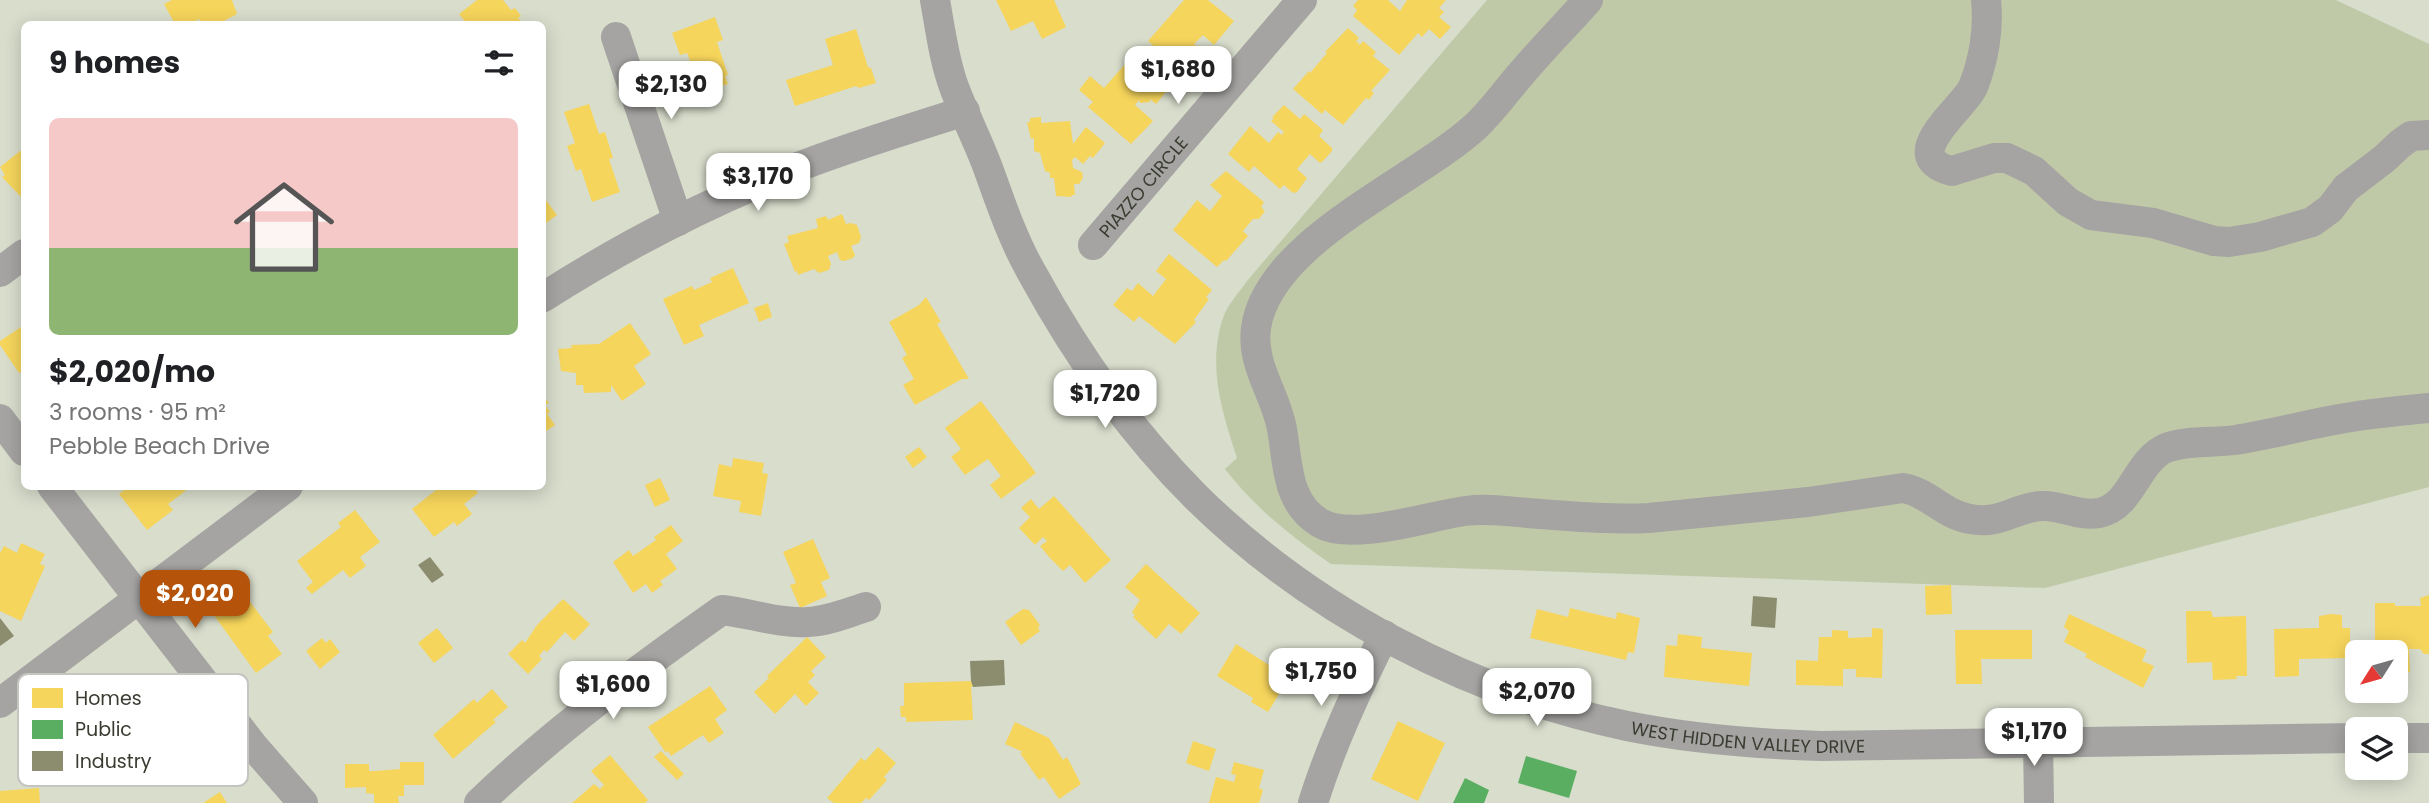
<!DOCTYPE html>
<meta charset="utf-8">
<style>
:root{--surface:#fff;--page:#f2f2f2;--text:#202124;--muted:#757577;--line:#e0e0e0;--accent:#b45309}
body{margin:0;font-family:Poppins,sans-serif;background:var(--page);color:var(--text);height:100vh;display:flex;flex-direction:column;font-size:26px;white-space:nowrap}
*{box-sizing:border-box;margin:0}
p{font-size:23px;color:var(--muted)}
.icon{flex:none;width:38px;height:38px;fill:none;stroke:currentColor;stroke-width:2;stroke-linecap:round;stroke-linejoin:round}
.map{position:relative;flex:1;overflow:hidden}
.details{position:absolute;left:21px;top:21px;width:525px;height:469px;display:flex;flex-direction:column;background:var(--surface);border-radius:10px;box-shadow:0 4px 18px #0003}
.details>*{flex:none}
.needle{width:46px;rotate:233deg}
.fabs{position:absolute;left:2345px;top:640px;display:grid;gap:14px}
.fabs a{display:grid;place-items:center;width:63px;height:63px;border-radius:10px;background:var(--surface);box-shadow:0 4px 18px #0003;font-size:35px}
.price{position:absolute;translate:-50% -60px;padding:0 16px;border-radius:14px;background:#fff;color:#222;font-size:23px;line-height:46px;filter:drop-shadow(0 2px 4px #0008)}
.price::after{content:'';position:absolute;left:50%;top:42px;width:21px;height:16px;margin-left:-10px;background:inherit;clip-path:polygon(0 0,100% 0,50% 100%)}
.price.selected{background:var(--accent);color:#fff}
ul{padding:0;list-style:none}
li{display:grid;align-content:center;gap:14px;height:371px;padding:0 28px}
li+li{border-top:2px solid var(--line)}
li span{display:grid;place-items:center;height:217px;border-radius:10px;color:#555}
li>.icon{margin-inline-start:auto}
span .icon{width:126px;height:126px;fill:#fffc;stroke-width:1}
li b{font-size:30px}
h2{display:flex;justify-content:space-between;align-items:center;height:84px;padding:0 28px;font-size:30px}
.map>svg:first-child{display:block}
.green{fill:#c0c9a7}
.homes{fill:#f6d55c}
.public{fill:#5aae61}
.industry{fill:#8c8c6e}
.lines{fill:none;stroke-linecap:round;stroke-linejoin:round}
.minor{stroke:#a5a4a2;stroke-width:30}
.labels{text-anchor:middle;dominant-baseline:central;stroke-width:7;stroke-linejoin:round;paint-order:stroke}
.street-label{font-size:18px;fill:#393c30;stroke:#fff}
.key{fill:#fff;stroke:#c4c4c1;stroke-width:2}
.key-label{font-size:19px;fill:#393c30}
</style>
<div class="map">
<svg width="2429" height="803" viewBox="0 0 2429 803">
<rect width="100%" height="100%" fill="#d8ddcc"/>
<path class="green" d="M1487,0H2336L2429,44V487L2045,588L1331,564C1291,536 1255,508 1225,469L1237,458C1222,412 1207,366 1223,318C1227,305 1239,293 1247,281Z"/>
<path class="homes" d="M172,0H232L237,14L218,24H203L199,19L189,24H175L164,4Z
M477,0H503L511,10L515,8L521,16L518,18L523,24H467L459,14Z
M996,0H1054L1066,27L1042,39L1033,21L1011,31Z
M1184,0H1208L1234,21L1214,45L1203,35L1194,44L1205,53L1204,56L1186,74L1148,41Z
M1358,0H1388L1400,11L1407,0H1446L1439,8L1444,12L1439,17L1451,27L1440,39L1429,29L1422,37L1418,33L1399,55L1353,16L1357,10L1353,6Z
M715,17L723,40L717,42L728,75L725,76L728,84L712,89L710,82L694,88L697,97L675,105L663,72L685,64L687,70L693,68L687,53L680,55L672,33Z
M1348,28L1359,38L1356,41L1360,45L1363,41L1376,52L1373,56L1390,70L1371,91L1374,93L1369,100L1366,98L1343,125L1325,110L1322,114L1293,89L1309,71L1310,73L1327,53L1325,52Z
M856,29L868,67L871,68L876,83L859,88L856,86L795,106L786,80L833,65L825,39Z
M1133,55L1170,87L1156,104L1150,99V102L1140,103L1139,100L1135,105L1153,121L1131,144L1088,107L1093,102L1079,90L1090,76L1104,88Z
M589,104L599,134L605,132L613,158L609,159L620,192L592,202L581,169L576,171L567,146L575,143L564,112Z
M1284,105L1300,119L1304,114L1323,130L1319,136L1332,148V151L1323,161L1320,163L1310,154L1297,169L1307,178L1297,192L1293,193L1284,185L1280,189L1254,166L1249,172L1228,154L1250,126L1269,143L1278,132L1282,135L1284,132L1271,121L1274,118L1272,117Z
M1041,117V123L1070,121L1073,144L1086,127L1105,143L1093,158L1090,156L1083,164L1075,157L1072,160L1073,168L1082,172L1083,178L1079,184H1074L1075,195H1071L1072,197L1056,196L1054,178H1050V173L1045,171L1040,153L1034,151V138L1031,139L1027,122H1030V118Z
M24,148V196L22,198L2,177L5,175L0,167Z
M1226,171L1264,202L1261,207L1265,211L1259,219H1253L1243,231L1248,236L1226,261L1224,260L1217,267L1173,230L1197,200L1210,211L1222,196L1210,185Z
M542,195L557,215L542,226Z
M842,214L846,224L851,223L857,225L861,237L859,243L851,246L855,255L853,258L844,261L840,260L837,252L828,256L831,264L829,270L819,273L814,269L798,275L797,271L795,272L784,244L789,242L787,236L818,228L816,219L826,216L828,220Z
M1169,254L1212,290L1206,297L1209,299L1194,320L1196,322L1175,344L1139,316L1134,322L1113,305L1127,288L1132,291L1138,283L1153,296L1166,279L1156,271Z
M733,268L749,303L699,325L704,336L684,345L663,299L692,286L694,290L712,282L710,278Z
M926,297L941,322L937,324L969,379H962L915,405L903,385L914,379L902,358L907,355L889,322L919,305Z
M768,303L772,317L759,322L754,308Z
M630,323L651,354L634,366L646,384L622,401L611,385V392L584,393L583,385H576V373L561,371L558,349L572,348L571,345L599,344Z
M24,325V370L19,373L0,345V341Z
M542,394L549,403L545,405L550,412L547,414L555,425L545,432L542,429Z
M981,401L1036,473L1001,499L990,485L1001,476L988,459L965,475L951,457L961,449L945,428Z
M919,447L927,457L913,468L905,457Z
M733,458L764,463L762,473L768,474L761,516L739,512L741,501L713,496L719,464L732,467Z
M660,478L670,500L655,507L645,485Z
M129,486H192L168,504L173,510L147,530L119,494Z
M441,486H473L478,493L464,504L472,514L457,526L454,522L434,537L412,509Z
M1054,496L1111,560L1085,583L1070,565L1063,571L1050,558L1040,546L1047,541L1043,537L1035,545L1019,528L1030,517L1021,508L1031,499L1039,509Z
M355,510L380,542L360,557L366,566L350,578L343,570L312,594L306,588L313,582L297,561L341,527L338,523Z
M671,525L683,541L666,554L677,569L660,581L663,585L652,593L646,584L633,593L613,562L629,550L633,556L656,540L654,537Z
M813,539L830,578L821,582L827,596L800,608L790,585L796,583L783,552Z
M21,543L45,554L40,564L45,566L21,621L0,611V553L4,546L17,553Z
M1146,564L1200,613L1181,634L1169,624L1156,639L1133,617L1135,615L1132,612L1140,600L1125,587Z
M1951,585L1952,614L1926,615L1925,586Z
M237,595L245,606L250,602L273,632L268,636L282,654L256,673L213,614Z
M2429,595V654H2424L2420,649H2409L2410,672H2396V653H2375V603H2395V606H2421L2420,598Z
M563,599L590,624L574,641L565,632L547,652L544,650L539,656L542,659L528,674L508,654L522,640L525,643L537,625Z
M1570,608L1616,619L1617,612L1640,618L1634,653L1628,652L1626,660L1530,638L1537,609L1568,617Z
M1023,609L1029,610L1040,625L1038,628L1040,631L1021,645L1005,622Z
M2186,611H2211L2213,617L2246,616L2247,676H2236L2237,679L2213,680L2212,662L2187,663Z
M2069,614L2147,650L2142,661L2154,666L2143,688L2085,657L2087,654L2064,642L2069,631L2064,627Z
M2331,614L2342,615V628H2350V658L2299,659V676L2275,677L2274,629L2319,628V616Z
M437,628L453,648L434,663L418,643Z
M1872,628L1883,629L1882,678L1856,677V669H1843V686L1796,685V660L1818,661L1819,637H1832V630L1848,631V638L1872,637Z
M1955,630H2032V659H1981L1982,684H1956Z
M1678,634L1702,637L1701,648L1752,653L1749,686L1664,677L1666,645L1677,646Z
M807,637L826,657L811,671L815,675L808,682L819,693L806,706L795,694L775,714L754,692L769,678L767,676Z
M322,638L326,643L330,639L340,652L320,669L306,651Z
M1236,644L1289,678L1268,712L1251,702L1253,698L1217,676Z
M971,681L973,687L971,686L973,720L906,722V717H901L900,706H904V683Z
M710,686L727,710L715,719L724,733L709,743L703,735L671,756L668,751L666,753L648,727Z
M492,689L508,707L493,720L496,722L453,759L433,735L474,699L477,703Z
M1398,721L1445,743L1418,801L1371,779Z
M1015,722L1049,738L1063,760L1067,757L1081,784L1059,799L1044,777L1039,780L1020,753L1023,752L1005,744Z
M1193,741L1216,749L1209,771L1186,763Z
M878,747L896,763L884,777L887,780L869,800L866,798L861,803H834L827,798L861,758L865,761Z
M661,751L684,774L677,780L654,757Z
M610,755L648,800L645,803H572L594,784L600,789L604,785L591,771Z
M400,762H424V785H404V796H398L399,803H374V794L366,793V787L345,788V764H369V771H375L400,769Z
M1234,762L1264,770L1259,788L1263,790L1259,803H1209L1216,777L1234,782L1236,775L1231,774Z
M39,788L40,803H0V791Z
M220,792L227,803H203Z"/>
<path class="public" d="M1526,756L1577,771L1569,798L1518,783Z
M1465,778L1489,790L1484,803H1453Z"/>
<path class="industry" d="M430,557L444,575L432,583L418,565Z
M1753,596L1777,598L1775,628L1751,626Z
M0,618L14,636L0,646Z
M1004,660L1005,685L973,687L971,681L970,661Z"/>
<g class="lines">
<g class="minor">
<path id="s1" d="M935,0C940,28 944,60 954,87C964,114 978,141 988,168C1001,204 1013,240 1032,273C1076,354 1131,432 1196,497C1312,611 1468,693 1627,726C1691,739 1756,744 1821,746L2357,738"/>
<path d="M1588,0C1566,25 1542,49 1521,74C1506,91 1493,110 1476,126C1415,182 1268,241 1256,328C1251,366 1276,394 1282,429C1288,463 1286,503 1320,523C1352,542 1428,516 1465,511C1486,508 1507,511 1528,513C1568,516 1609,520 1649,518L1808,502L1903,488C1928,492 1944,515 1970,519C2001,525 2015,507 2042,506C2061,505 2079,517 2099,513C2132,507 2136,461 2166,448C2187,440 2212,443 2235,440C2268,435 2301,426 2334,420C2365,414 2397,411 2429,408"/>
<path d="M1986,0C1989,28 1984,60 1973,87C1964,108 1895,157 1952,171L1994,158H2007L2034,171L2068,202L2091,215L2153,223L2214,241L2229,242L2260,237L2312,222L2330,209L2346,188L2384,159L2400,144L2411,136L2429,135"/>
<path d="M616,37L678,221"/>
<path id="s2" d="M1093,245L1302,0"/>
<path d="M0,272L24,254"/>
<path d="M542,298C623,246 709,202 798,167C852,146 909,129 965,111"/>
<path d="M0,419L24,451"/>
<path d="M52,486L254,747L303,803"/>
<path d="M0,703L288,486"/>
<path d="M2396,738H2429"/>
<path d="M2038,743L2039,803"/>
<path d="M479,803C554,731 637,670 722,610C750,613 780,624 808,622C829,621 847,613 866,607"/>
<path d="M1313,803C1331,745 1357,690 1384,635"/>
</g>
</g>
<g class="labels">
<g class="street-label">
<text stroke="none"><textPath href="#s2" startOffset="77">PIAZZO CIRCLE</textPath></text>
<text stroke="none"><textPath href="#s1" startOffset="1186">WEST HIDDEN VALLEY DRIVE</textPath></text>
</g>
</g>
<rect x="18" y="674" width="230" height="112" rx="10" class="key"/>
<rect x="32" y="688" width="31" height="20" fill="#f6d55c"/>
<rect x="32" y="720" width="31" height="19" fill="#5aae61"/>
<rect x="32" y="751" width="31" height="20" fill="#8c8c6e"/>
<g class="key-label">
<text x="75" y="705">Homes</text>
<text x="75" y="736">Public</text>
<text x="75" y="768">Industry</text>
</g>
</svg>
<div class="fabs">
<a><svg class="needle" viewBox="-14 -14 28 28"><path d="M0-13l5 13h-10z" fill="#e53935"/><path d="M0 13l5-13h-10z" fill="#757577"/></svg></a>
<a><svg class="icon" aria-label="layers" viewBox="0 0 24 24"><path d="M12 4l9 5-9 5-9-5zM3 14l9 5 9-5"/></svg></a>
</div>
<b class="price" style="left:1178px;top:106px">$1,680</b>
<b class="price" style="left:671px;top:121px">$2,130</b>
<b class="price" style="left:758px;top:213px">$3,170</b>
<b class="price" style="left:1105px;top:430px">$1,720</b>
<b class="price selected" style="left:195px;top:630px">$2,020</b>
<b class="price" style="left:1321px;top:708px">$1,750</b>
<b class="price" style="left:613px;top:721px">$1,600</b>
<b class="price" style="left:1537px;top:728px">$2,070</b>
<b class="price" style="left:2034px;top:768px">$1,170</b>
<section class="details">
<h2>9 homes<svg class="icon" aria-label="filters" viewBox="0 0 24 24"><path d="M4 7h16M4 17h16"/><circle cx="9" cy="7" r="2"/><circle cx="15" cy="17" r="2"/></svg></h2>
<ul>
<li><span style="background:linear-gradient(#f6c9c9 60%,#8fb573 0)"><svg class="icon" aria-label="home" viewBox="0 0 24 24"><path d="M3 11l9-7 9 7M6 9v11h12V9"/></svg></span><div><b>$2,020/mo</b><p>3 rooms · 95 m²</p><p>Pebble Beach Drive</p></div></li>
</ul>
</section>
</div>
